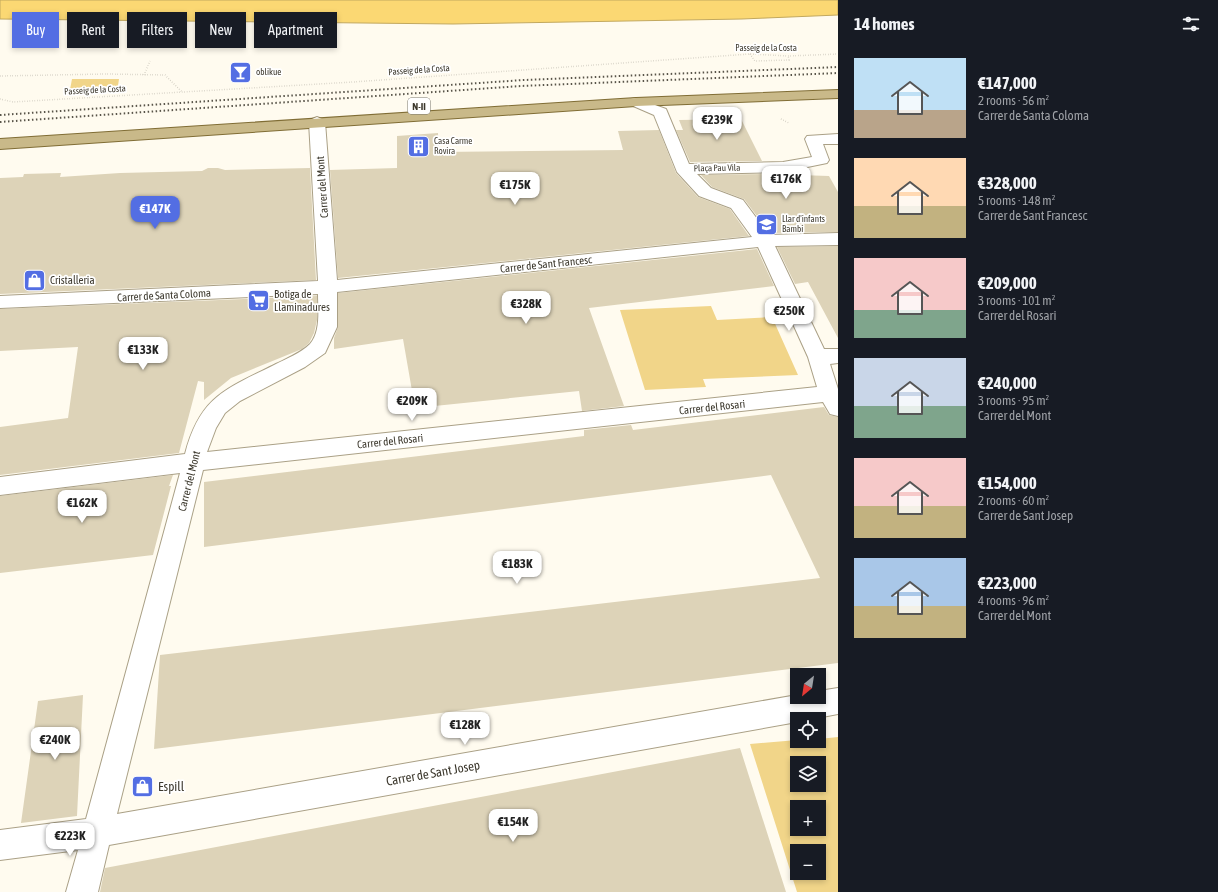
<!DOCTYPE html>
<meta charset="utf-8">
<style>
:root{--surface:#171b24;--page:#242831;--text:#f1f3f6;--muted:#9ea1a6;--accent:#536ee3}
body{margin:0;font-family:"Asap Condensed",sans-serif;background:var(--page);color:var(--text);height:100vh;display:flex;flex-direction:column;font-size:15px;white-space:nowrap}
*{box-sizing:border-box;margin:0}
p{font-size:13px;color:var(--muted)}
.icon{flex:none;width:22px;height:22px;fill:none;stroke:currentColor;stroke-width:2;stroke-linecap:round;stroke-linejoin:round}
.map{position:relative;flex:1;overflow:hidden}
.drawer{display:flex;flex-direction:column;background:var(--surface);width:380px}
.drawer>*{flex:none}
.banner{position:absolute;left:12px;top:12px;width:380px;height:36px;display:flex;gap:8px}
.needle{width:26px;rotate:210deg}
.controls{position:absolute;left:790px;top:668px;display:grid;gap:8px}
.controls a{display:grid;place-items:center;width:36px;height:36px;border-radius:0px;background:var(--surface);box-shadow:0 2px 6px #0003;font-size:20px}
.price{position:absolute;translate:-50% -34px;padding:0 9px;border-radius:8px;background:#fff;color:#222;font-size:13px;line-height:26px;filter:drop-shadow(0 1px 2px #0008)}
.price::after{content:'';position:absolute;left:50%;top:24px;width:12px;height:9px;margin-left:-6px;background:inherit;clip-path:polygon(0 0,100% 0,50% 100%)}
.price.active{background:var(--accent);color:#fff}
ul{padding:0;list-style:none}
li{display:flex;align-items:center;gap:12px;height:100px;padding:0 16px}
li span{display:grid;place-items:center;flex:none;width:112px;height:80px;border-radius:0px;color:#555}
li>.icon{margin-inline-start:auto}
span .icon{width:48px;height:48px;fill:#fffc;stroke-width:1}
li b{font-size:17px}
h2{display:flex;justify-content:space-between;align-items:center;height:48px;padding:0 16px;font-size:17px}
.chip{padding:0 14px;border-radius:0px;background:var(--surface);box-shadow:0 2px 6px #0003;font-size:14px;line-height:36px}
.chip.active{background:var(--accent);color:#fff}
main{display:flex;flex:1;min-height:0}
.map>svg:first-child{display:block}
.green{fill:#f1d589;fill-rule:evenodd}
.water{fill:#fbd873;stroke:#c2a85e}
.building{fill:#ddd3b8}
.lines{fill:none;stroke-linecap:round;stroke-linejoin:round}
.minor-casing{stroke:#aaa086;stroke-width:2}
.primary-casing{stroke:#806d35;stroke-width:2}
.path{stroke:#bfbbb0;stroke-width:1.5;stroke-dasharray:0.5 2;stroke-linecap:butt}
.minor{fill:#fff;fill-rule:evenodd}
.primary{fill:#c9b989;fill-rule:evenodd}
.rail{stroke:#585449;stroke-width:2;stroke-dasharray:1.5 2.5;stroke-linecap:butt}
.labels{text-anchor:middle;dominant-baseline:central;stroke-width:3.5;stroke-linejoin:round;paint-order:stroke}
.far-street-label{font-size:9px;fill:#3c382d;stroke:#fff}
.far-poi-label{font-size:9px;fill:#3c382d;stroke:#fff;text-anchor:start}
.shield{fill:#fff;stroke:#76746c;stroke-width:1}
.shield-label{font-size:10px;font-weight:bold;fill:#3c382d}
.street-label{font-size:11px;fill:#3c382d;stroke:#fff}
.poi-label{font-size:11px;fill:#3c382d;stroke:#fff;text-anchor:start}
.near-street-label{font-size:13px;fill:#3c382d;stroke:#fff}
.near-poi-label{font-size:13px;fill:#3c382d;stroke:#fff;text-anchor:start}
</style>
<main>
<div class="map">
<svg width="838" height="892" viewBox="0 0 838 892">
<rect width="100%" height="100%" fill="#fffbef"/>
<path class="green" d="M72,79H119L117,92L69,95Z
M711,306L717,320L772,317L798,375L703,379L706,387L645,390L620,310Z
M838,737V892H797L750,744L797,740L819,741V739ZM797,763H819V785H797ZM797,807H819V829H797ZM797,851H819V873H797Z"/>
<path class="water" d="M0,0H838V15L742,19L453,24L0,19Z"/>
<path class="building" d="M741,119L762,161L690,162L676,130H683L679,120Z
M659,130L676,173L698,197L730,209L749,236L338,278L330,170L397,168V136L438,133L439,152L623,150L618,131Z
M208,168H218L225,170L310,168L316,280L0,294V178L23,177L24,174L61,173L60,177L120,173L202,171Z
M769,174L829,176L838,192V232L770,233L744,199L712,187L701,175Z
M838,246V338L808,282L795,284L777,247Z
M757,249L774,286L589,308L624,406L582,411L579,391L415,408L403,339L334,349V338L338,327V293Z
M317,296V320L314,333L309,343L302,349L231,378L204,400V382L198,381L179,453L0,475V427L68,418L78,347L0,351V309Z
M824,407L829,415L838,417V663L154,749L160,655L820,578L771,475L204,547V482L584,436V430L631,425L633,430Z
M173,475L169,486H171L153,555L0,573V496Z
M83,695L77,816L21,823L38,701Z
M740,748L786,892H100L105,868Z"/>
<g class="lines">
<defs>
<path id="minor" d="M636,98L666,109L689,164L783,162L812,157L805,139L807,136L838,134V144H823L829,160L827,163L783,172L697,174L711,188L743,200L769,235L838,233V245L775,246L824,349H838V363L830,364L838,389V416L830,414L823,402L203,470L117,814L797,695V697H819V691L838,688V714L812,719H797V722L109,845L98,892H66L78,850L0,860V830L86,819L180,473L0,495V477L185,454C200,396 226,389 276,364C286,359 301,353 310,344C321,332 318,309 318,294L0,308V296L318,281L309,122L312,119L317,117L322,119L325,122L337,280L752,237L731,208L699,196L677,172L654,115L631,105L629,102L631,99ZM758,247L808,357L817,387L207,452L216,428L225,413L240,401L305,367L325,353L337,327V292Z"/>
<path id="primary" d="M838,90V98L636,106L0,149V139L636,98Z"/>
</defs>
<use href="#minor" class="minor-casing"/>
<use href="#primary" class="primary-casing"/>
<path class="path" d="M750,54L755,61L789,60L788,56
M144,75L150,61
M0,76L106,74L165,75L182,92
M0,99L13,102L353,82L750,54L788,56L838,54
M781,119L789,123"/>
<use href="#minor" class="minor"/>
<use href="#primary" class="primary"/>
<path class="rail" d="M0,115L524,80L838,67
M0,122L521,86L838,73"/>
</g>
<defs>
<symbol id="bar-square" viewBox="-11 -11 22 22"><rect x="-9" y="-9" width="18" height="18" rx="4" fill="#536ee3" stroke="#fff"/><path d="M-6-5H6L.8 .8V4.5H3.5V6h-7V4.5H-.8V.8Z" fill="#fff"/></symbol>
<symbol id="building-square" viewBox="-11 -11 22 22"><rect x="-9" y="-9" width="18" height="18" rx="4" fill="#536ee3" stroke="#fff"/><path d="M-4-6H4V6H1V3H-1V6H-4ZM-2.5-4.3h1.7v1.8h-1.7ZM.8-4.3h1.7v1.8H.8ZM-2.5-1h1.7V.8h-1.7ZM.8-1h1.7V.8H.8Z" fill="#fff"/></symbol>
<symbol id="school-square" viewBox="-11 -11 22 22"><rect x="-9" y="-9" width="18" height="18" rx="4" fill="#536ee3" stroke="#fff"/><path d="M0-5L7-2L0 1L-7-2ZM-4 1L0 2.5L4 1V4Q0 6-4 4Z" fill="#fff"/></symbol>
<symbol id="shop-square" viewBox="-11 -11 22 22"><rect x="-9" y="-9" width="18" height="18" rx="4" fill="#536ee3" stroke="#fff"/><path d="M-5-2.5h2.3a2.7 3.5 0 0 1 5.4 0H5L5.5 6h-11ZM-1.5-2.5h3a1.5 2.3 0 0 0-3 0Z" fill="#fff"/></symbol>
<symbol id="supermarket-square" viewBox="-11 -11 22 22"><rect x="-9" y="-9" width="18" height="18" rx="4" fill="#536ee3" stroke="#fff"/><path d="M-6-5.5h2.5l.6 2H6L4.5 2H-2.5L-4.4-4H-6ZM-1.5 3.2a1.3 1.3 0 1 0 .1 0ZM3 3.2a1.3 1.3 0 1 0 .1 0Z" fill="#fff"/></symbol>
</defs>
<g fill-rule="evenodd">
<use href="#bar-square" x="228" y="60" width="25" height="25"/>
<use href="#building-square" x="406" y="134" width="25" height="25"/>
<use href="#school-square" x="754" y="212" width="25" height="25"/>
<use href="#shop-square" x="22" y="268" width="25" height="25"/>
<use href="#supermarket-square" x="246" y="288" width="25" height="25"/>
<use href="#shop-square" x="130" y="774" width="25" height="25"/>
</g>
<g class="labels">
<g class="far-street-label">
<text x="766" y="48">Passeig de la Costa</text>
<text transform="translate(419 70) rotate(-4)">Passeig de la Costa</text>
<text transform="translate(95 90) rotate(-3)">Passeig de la Costa</text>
<text transform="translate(717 168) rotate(-1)">Plaça Pau Vila</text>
</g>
<g class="far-poi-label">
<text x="256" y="72">oblikue</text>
<text x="434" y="141">Casa Carme<tspan x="434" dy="10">Rovira</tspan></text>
<text x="782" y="219">Llar d'infants<tspan x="782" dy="10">Bambi</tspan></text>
</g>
<rect class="shield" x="408" y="98" width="22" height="16" rx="3"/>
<g class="shield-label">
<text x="419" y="106">N-II</text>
</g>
<g class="street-label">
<text transform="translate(322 187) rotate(-94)">Carrer del Mont</text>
<text transform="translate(546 264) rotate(-6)">Carrer de Sant Francesc</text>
<text transform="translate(164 295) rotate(-3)">Carrer de Santa Coloma</text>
<text transform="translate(712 407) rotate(-6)">Carrer del Rosari</text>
<text transform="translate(390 441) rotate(-6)">Carrer del Rosari</text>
<text transform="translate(189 481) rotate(-76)">Carrer del Mont</text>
</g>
<g class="poi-label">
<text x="50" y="280">Cristalleria</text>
<text x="274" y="294">Botiga de<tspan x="274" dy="13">Llaminadures</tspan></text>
</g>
<g class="near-street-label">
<text transform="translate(433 773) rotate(-10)">Carrer de Sant Josep</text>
</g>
<g class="near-poi-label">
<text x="158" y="786">Espill</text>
</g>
</g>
</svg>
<div class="controls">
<a><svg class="needle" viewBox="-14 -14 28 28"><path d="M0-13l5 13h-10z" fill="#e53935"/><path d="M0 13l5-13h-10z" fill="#9ea1a6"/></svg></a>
<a><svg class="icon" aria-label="locate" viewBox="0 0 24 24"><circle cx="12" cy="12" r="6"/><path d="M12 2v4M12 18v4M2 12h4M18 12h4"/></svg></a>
<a><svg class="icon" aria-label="layers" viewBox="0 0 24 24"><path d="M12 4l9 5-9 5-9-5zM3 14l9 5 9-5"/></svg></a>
<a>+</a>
<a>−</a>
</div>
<b class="price" style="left:717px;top:141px">€239K</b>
<b class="price" style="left:786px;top:200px">€176K</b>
<b class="price" style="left:515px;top:206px">€175K</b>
<b class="price active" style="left:155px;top:230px">€147K</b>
<b class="price" style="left:526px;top:325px">€328K</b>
<b class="price" style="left:789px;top:332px">€250K</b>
<b class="price" style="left:143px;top:371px">€133K</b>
<b class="price" style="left:412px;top:422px">€209K</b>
<b class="price" style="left:82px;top:524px">€162K</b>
<b class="price" style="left:517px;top:585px">€183K</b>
<b class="price" style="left:465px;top:746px">€128K</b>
<b class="price" style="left:55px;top:761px">€240K</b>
<b class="price" style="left:513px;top:843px">€154K</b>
<b class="price" style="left:70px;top:857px">€223K</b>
<div class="banner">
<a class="chip active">Buy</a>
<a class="chip">Rent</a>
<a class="chip">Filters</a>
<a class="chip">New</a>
<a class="chip">Apartment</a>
</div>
</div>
<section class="drawer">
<h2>14 homes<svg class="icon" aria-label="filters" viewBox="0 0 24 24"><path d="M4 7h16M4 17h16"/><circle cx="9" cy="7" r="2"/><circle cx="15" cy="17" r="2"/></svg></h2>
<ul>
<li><span style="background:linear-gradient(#bfe0f5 65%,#b9a48a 0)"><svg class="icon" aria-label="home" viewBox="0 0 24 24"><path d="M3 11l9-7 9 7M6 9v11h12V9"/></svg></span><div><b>€147,000</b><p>2 rooms · 56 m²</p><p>Carrer de Santa Coloma</p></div></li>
<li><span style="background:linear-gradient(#ffd9b3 60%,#c2b280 0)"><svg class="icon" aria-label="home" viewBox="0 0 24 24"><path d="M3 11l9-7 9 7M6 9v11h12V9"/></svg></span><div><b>€328,000</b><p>5 rooms · 148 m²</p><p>Carrer de Sant Francesc</p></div></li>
<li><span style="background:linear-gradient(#f6c9c9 65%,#7fa58c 0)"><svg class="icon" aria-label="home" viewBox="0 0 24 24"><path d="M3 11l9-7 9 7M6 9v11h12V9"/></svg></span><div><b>€209,000</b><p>3 rooms · 101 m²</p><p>Carrer del Rosari</p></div></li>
<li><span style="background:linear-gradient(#c9d6e8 60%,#7fa58c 0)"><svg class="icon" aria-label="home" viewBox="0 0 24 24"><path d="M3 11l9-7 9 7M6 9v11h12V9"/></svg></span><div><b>€240,000</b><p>3 rooms · 95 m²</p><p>Carrer del Mont</p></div></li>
<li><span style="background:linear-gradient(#f6c9c9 60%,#c2b280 0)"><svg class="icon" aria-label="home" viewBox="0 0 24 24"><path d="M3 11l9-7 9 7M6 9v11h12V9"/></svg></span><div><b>€154,000</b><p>2 rooms · 60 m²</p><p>Carrer de Sant Josep</p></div></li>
<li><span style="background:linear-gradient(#a9c7e8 60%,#c2b280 0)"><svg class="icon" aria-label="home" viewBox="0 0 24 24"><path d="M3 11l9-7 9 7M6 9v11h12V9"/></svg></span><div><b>€223,000</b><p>4 rooms · 96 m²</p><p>Carrer del Mont</p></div></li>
</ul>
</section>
</main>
